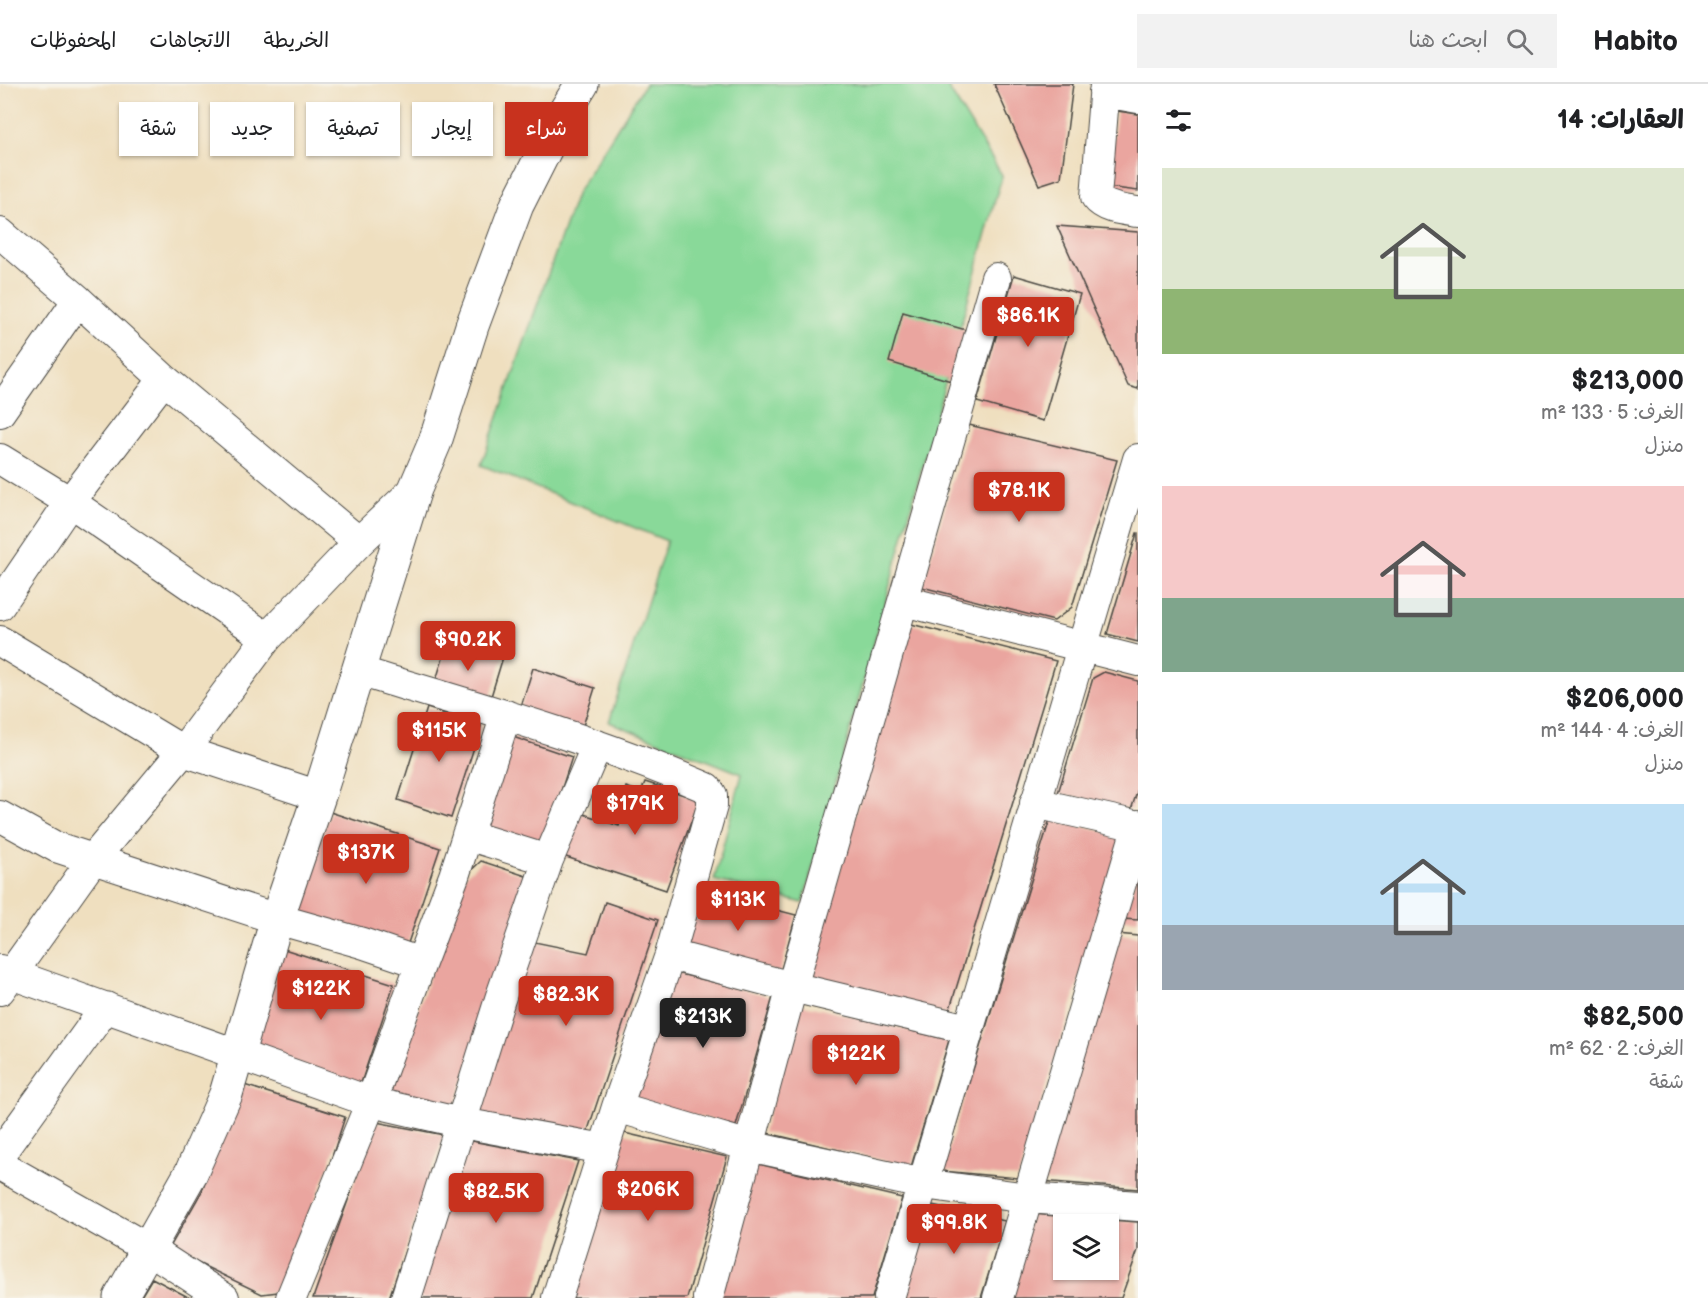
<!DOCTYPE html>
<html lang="ar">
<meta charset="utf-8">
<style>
:root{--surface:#fff;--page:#f2f2f2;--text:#202124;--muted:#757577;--line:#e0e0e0;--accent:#c8321e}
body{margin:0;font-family:"Balsamiq Sans","Playpen Sans Arabic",sans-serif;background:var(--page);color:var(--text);direction:rtl;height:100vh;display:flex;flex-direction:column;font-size:22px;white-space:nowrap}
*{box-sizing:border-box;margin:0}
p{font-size:20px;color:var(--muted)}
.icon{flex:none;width:33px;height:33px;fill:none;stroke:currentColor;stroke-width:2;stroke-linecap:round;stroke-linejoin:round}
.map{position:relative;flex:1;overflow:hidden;direction:ltr}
.side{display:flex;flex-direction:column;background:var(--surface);width:570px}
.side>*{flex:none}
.guide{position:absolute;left:18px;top:18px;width:570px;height:54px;direction:rtl;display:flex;gap:12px}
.tools{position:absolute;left:1053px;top:1130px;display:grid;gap:12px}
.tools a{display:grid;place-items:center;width:66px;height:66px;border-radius:0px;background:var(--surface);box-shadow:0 2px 4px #0004;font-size:30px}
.price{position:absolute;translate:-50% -51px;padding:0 14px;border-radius:6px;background:var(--accent);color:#fff;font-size:20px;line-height:39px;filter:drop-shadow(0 2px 3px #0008)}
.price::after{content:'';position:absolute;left:50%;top:36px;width:18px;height:14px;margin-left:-9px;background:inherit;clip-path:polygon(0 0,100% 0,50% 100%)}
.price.active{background:#222;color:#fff}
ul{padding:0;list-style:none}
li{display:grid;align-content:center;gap:12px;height:318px;padding:0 24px}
li span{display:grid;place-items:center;height:186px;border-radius:0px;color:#555}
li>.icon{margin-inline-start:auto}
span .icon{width:108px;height:108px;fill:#fffc;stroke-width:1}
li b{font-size:26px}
h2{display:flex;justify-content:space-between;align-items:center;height:72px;padding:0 24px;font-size:26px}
.pill{padding:0 21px;border-radius:0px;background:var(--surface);box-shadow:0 2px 4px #0004;font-size:21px;line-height:54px}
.pill.active{background:var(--accent);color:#fff}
header{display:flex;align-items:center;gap:36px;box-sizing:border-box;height:84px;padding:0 30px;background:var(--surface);border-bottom:2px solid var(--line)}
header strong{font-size:28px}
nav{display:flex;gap:33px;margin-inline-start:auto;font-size:21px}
.search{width:420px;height:54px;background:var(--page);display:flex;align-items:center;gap:15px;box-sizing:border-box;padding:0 21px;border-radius:0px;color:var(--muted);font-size:22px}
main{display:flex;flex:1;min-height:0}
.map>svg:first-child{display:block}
.green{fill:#89d999;stroke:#5a8262;stroke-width:1.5}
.building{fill:#eaa59f;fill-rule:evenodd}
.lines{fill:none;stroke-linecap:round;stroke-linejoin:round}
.street-casing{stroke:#484641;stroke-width:32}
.secondary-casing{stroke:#484641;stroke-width:35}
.street{stroke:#fff;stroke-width:30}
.secondary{stroke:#fff;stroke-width:33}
</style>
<header>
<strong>Habito</strong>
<div class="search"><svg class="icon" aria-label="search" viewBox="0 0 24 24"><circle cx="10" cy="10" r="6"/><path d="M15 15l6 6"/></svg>ابحث هنا</div>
<nav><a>الخريطة</a><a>الاتجاهات</a><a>المحفوظات</a></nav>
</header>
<main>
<section class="side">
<h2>العقارات: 14<svg class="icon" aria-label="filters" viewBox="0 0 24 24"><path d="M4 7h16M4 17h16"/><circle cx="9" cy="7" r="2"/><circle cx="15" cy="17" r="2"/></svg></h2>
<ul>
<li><span style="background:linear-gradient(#dfe7d0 65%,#8fb573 0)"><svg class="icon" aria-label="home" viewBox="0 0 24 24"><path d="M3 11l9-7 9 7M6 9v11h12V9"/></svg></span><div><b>$213,000</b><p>الغرف: 5 · 133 m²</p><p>منزل</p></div></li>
<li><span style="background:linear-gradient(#f6c9c9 60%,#7fa58c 0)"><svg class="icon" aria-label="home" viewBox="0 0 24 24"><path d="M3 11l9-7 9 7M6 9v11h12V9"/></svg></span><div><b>$206,000</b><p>الغرف: 4 · 144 m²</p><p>منزل</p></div></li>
<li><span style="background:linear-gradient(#bfe0f5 65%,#9aa5b1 0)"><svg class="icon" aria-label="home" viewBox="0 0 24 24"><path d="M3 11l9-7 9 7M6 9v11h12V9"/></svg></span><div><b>$82,500</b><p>الغرف: 2 · 62 m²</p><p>شقة</p></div></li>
</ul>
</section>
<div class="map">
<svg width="1138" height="1214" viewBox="0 0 1138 1214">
<rect width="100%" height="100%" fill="#f7f3e8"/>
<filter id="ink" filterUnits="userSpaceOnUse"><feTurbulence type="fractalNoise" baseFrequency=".0167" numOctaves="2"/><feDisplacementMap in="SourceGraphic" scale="12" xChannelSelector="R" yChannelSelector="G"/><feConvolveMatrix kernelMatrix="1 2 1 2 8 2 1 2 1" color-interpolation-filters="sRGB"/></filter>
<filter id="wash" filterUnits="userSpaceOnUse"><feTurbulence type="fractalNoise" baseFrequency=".008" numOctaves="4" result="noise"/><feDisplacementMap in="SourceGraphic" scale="24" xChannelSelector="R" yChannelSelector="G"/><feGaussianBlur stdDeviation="1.35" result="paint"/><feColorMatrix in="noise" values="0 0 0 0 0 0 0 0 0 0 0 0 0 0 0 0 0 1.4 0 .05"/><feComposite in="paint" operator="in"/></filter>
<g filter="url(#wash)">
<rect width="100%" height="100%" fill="#efdfbf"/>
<path class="green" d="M645,0H946L1002,91L803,819L714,796L742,690L609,638L667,457L481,381L577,108Z"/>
<g id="blocks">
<path class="building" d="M994,0H1073L1061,94L1039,101Z
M1117,27L1138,30V107L1107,103Z
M1057,142L1138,148V305L1128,302Z
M1014,191L1080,210L1043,337L977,318Z
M903,228L966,246L951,297L889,278Z
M969,341L1117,376L1072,523L1054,537L922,503Z
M1137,449H1138V558L1107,550Z
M911,540L1056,577L948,931L807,896Z
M448,557L503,573L489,619L434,603Z
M533,584L595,604L581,648L519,629Z
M1104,588L1138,597V705L1131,726L1058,709L1093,594Z
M427,624L481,642L451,734L398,716Z
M510,652L572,673L542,765L480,744Z
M645,698L699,716L666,806L560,771L575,727L619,742L624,726L619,725L626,703L641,708Z
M330,728L440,764L403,874L292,840Z
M1050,735L1124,752L1018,1094L942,1087Z
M481,777L532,794L453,1028L388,1016L462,795Z
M1138,786V836L1122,835Z
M698,806L796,831L780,889L680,864Z
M605,818L658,836L586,1052L473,1032L530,857L588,869Z
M1117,850L1138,852V1105L1041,1097Z
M284,865L394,900L358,1008L247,974Z
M672,888L773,913L736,1042L630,1016Z
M800,920L949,956L911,1083L763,1048Z
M238,999L345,1033L328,1085L278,1208L262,1210L169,1165L202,1107Z
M376,1038L444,1051L389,1214H313Z
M620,1048L727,1073L687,1214H566Z
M466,1056L578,1077L533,1214H414Z
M754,1079L902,1114L872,1214H714Z
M932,1121L1005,1137L981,1214H903Z
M1031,1130L1138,1138V1166L1121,1214H1005ZM1064,1140H1108V1185H1064Z
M152,1194L190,1214H140Z"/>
</g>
</g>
<g filter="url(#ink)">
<use href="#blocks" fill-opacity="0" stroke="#484641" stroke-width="1.5"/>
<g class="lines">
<defs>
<path id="street" d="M1105,0L1096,113C1105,125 1124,126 1138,128
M1104,8L1138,14
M0,149L78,216L164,295L359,458
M0,328L78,216
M0,375L70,418L267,554L359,458L415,405
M904,517L1138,577
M0,521L70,418L164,295
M0,557L183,667L319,712
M358,587C475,622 594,655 707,704L712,711V722L670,871L617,1023L557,1214
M1035,719L1138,742
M0,732L56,763L277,835L362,859L421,879L454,792L506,631
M467,751L548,776
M670,871L792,903L968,945
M0,886L371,1018L462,1039L604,1065
M0,906L94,774L183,667L267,554
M617,1023L749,1062L923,1100L1028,1114L1138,1122
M0,1070L106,923
M0,1081L147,1164L224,1214
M291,1214L371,1018L421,879
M406,1214L500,915L548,776L597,661
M708,1214L792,903L996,194
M889,1214L1138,375
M998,1214L1138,741"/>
<path id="secondary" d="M120,1214L191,1089L226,1010L277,835L319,712L415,405L435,358L472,242L517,121L561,34L582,0"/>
</defs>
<use href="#street" class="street-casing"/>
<use href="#secondary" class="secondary-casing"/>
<use href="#street" class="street"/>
<use href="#secondary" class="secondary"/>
</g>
</g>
</svg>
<div class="tools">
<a><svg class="icon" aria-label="layers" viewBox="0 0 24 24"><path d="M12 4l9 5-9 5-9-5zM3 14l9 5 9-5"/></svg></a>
</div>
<b class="price" style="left:1028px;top:264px">$86.1K</b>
<b class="price" style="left:1019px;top:439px">$78.1K</b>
<b class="price" style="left:468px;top:588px">$90.2K</b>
<b class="price" style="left:439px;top:679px">$115K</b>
<b class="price" style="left:635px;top:752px">$179K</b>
<b class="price" style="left:366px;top:801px">$137K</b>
<b class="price" style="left:738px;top:848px">$113K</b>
<b class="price" style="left:321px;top:937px">$122K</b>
<b class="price" style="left:566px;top:943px">$82.3K</b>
<b class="price active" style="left:703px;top:965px">$213K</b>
<b class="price" style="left:856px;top:1002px">$122K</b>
<b class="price" style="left:648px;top:1138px">$206K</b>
<b class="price" style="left:496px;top:1140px">$82.5K</b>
<b class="price" style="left:954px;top:1171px">$99.8K</b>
<div class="guide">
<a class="pill active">شراء</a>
<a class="pill">إيجار</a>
<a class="pill">تصفية</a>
<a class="pill">جديد</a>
<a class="pill">شقة</a>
</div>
</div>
</main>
